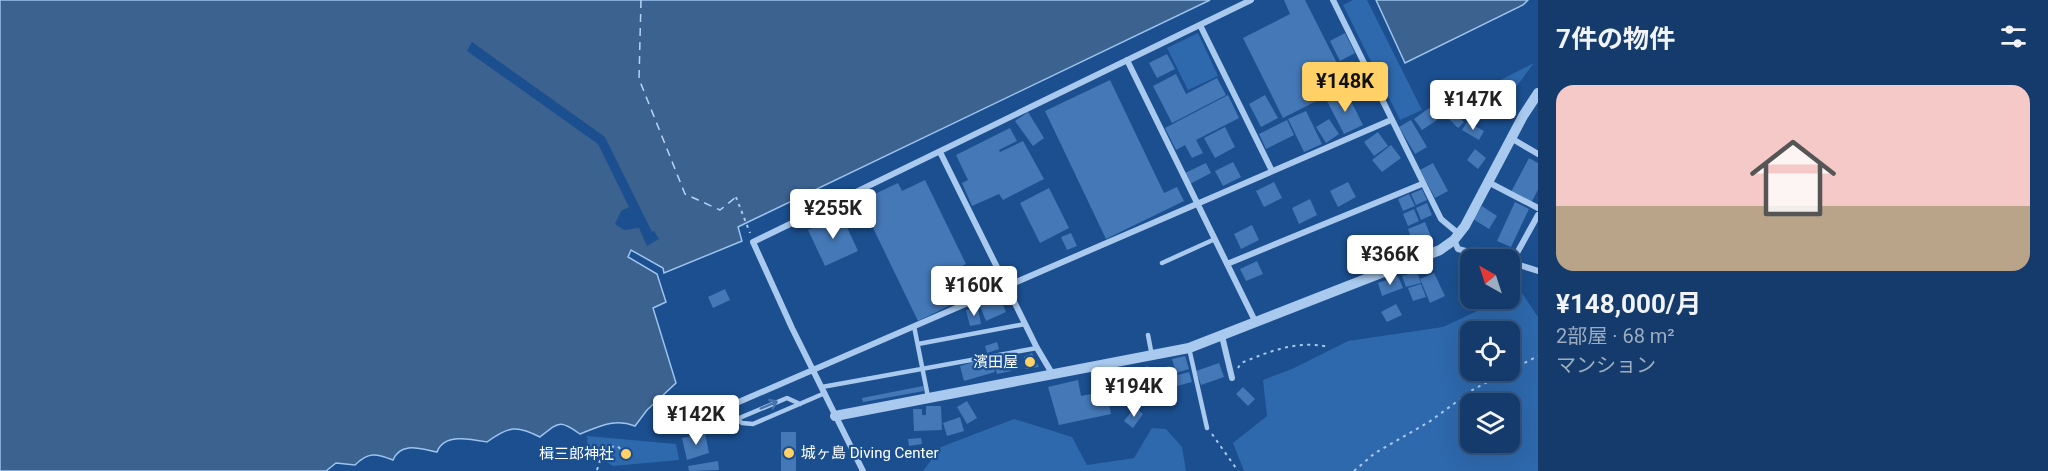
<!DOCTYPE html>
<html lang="ja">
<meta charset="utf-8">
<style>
:root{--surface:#143b6b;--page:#1d4271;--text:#f1f3f6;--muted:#9dadc1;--line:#33557e;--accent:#ffd166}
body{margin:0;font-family:Roboto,"Noto Sans JP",sans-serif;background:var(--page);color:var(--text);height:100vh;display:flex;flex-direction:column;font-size:22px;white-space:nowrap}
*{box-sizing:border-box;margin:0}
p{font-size:20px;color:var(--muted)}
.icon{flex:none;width:33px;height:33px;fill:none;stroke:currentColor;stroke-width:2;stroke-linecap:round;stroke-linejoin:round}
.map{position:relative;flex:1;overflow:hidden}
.panel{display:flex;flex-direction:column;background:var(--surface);width:510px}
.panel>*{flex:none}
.needle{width:39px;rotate:321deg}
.tools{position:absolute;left:1460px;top:249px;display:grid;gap:12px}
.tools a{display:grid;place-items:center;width:60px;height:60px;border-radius:12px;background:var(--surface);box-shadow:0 6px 24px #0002,0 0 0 2px var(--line);font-size:30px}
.price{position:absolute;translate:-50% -51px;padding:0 14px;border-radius:6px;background:#fff;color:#222;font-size:20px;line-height:39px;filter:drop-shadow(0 2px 3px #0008)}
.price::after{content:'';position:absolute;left:50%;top:36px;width:18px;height:14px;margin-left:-9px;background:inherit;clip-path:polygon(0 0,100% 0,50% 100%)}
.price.current{background:var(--accent);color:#111}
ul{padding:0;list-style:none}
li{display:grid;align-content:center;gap:12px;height:318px;padding:0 18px}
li+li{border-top:2px solid var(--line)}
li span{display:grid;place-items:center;height:186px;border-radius:18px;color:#555}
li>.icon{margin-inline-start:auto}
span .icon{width:108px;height:108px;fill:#fffc;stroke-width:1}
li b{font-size:26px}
h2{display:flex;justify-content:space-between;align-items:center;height:72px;padding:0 18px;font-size:26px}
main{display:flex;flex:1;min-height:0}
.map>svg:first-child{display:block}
.green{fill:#2e69ad;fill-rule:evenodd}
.water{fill:#3c6290;stroke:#9cc4f0;stroke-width:1.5}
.pier{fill:#1b4f8f}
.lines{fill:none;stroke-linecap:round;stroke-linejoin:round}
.ferry{stroke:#b5d3f5;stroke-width:1.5;stroke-dasharray:8 6;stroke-linecap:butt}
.building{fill:#4478b7}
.path{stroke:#a9c9ee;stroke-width:2;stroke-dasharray:3 4.5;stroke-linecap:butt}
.service{stroke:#a9c9ee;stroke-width:4.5}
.minor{stroke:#a9c9ee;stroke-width:6}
.tertiary{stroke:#a9c9ee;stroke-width:10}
.oneway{stroke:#4674ac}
.poi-dot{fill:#ffd166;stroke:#1b4f8f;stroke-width:2}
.labels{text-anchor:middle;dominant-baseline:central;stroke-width:4.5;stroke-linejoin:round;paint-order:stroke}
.poi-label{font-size:15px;fill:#fff;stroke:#1b4f8f;text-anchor:end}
</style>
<main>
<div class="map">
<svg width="1538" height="471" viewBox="0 0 1538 471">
<rect width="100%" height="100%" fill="#1b4f8f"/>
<path class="green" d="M1353,0H1367L1422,110L1400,120L1343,5Z
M1198,33L1218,76L1188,90L1167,48Z
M1534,63L1492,119L1459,101Z
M1520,290L1538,317V471H1244L1233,443L1267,416L1263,380L1292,369L1348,341L1443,327L1503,299L1509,298V295ZM1470,332H1509V370H1470ZM1470,404H1509V442H1470Z
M1014,419L1072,437L1087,465L1134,458L1152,428L1166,429L1182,447L1186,471H923L941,447Z
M587,436L676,444L679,460L613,466L588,450Z"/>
<path class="water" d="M0,0H1210L746,223L738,227L742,241L664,273L663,268L631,250L628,257L657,274L666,302L653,308L676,383L647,410L635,426C615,418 600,426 580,434C560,419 559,422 540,437C517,425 509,426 487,442C471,439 444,433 437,452C421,449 401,441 393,460C376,453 368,452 355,465L336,463L326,471H0Z
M1376,0H1528L1523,5L1405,63Z"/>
<path class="pier" d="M472,42L605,137L652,232L654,231L659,239L647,246L639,228L624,230L615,224L621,211L629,207L598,144L467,51Z"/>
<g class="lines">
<path class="ferry" d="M641,0L639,79L685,194L720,210L736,197"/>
</g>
<path class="building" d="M1284,0H1305L1348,85L1283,118L1243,38L1290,14Z
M1345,33L1355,53L1340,61L1330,41Z
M1167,54L1175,69L1157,78L1149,63Z
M1352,61L1362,75L1352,82L1343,68Z
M1176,74L1186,94L1217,78L1226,95L1172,123L1153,86Z
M1110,80L1164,193L1177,187L1184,201L1106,239L1045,111Z
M1346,91L1363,125L1344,134L1327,101Z
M1228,95L1239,118L1196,140L1203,153L1192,158L1185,145L1176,150L1165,128Z
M1265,95L1278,118L1261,127L1249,104Z
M1429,108L1437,120L1422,130L1414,119Z
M1306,111L1322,144L1304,152L1288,119Z
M1028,112L1044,138L1033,146L1015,121Z
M1454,113L1464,122L1458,128L1449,119Z
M1329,119L1339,134L1326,143L1316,127Z
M1287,120L1294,135L1266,149L1259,134Z
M1411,120L1427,147L1415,154L1399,127Z
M1467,122L1484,131L1479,140L1462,130Z
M1225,127L1235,147L1215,158L1204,138Z
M1010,128L1017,141L999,150L1000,152L1023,141L1044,179L1003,200L999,194L972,206L962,183L968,180L956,155Z
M1378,132L1388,146L1374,156L1364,142Z
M1391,145L1401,158L1382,172L1372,160Z
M1475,149L1486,158L1478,169L1467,160Z
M1529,158L1538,163V190L1531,203L1511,192Z
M1233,162L1241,177L1223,186L1215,171Z
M1206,163L1211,173L1190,184L1185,173Z
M1433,163L1448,191L1435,198L1420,170Z
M925,180L966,264L956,269L969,296L918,321L860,201L898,183L902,191Z
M1274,182L1282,198L1264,207L1256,191Z
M1348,182L1356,197L1338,207L1330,191Z
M1049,188L1069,228L1040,243L1020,203Z
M1422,189L1427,200L1416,205L1411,194Z
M1409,194L1415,206L1403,211L1398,199Z
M1310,199L1317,215L1299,224L1292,208Z
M1515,202L1529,209L1511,247L1497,241Z
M1427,203L1432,215L1421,220L1416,208Z
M1482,206L1497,216L1489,229L1473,219Z
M1414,209L1419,221L1408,226L1403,214Z
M841,214L858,251L825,266L808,230Z
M1425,222L1432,239L1426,242L1424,236L1412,241L1408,229Z
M1252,225L1259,240L1241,249L1234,234Z
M1071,233L1077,246L1067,250L1061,237Z
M1257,261L1263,274L1246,281L1240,269Z
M1417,271L1421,283L1406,287L1402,276Z
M1434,273L1445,296L1430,303L1420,279Z
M1398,276L1403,288L1382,296L1378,283Z
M1421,284L1426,297L1413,301L1408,288Z
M725,289L730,300L713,308L708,297Z
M1000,297L1006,312L986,321L980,306Z
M1396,304L1402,315L1387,322L1381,312Z
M978,308L981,324L970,326L966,310Z
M997,342L999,349L987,353L985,346Z
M1032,353L1039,367L1026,369L1024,357Z
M1007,356L1011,371L997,374L993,359Z
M1185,356L1189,369L1176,373L1172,359Z
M991,357L995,372L964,381L960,366Z
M1219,363L1224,377L1201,385L1196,371Z
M1148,366L1153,383L1130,391L1125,374Z
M1170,366L1176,392L1160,396L1155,369Z
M1189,372L1192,382L1177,386L1174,376Z
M1078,380L1081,396L1106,391L1111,414L1059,425L1048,387Z
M923,386L924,391L863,402L862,398Z
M1243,387L1255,399L1248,406L1236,394Z
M967,401L977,418L967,424L957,407Z
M926,406H941L942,430L914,431L913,409H922V415H926Z
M1135,407L1143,414L1133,428L1124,421Z
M960,417L964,431L947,436L943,423Z
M781,432H796V471H781Z
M705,433L709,453L687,460L682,438Z
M921,438L922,444L909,446L908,439Z
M718,461L719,470L689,471L688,466Z"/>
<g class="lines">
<path class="path" d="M736,197L750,233
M1238,368L1241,363C1271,351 1296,340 1329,347
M1212,434L1238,471
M597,470L604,448L617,446L623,451
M1354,471L1375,453L1429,422L1474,389L1538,356"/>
<path class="service" d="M1162,263L1215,239
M914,326L928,397
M1148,335L1152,356
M918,344L1025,324
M1189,348L1207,428
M822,387L1037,348
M724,408L742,423L753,424L825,393
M737,419L787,398L800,404"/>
<path class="minor" d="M1333,0L1441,219L1459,234
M1200,25L1272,171
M1127,60L1256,323
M1511,138L1538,154
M940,152L1037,348L1053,375
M1488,182L1538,208
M1454,240L1458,249L1500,260
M1510,262L1538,271
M1512,262L1538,215
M1227,264L1422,184
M1222,336L1232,378
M711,414L1391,120
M863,471L792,328L753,242L1251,0"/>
<path class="tertiary" d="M835,416L1189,348L1440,250L1454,240L1465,226L1523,116L1538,93"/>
</g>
<defs><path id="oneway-shaft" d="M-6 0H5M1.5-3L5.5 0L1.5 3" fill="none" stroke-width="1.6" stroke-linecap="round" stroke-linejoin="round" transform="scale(1.5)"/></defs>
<use class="oneway" href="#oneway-shaft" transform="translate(769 405) rotate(-23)"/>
<g class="poi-dot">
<circle cx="1030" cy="362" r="6"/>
<circle cx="789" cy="453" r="6"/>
<circle cx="626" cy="454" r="6"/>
</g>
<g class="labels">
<g class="poi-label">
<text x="1018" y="362">濱田屋</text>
<text x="801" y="453" text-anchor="start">城ヶ島 Diving Center</text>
<text x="614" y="454">楫三郎神社</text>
</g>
</g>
</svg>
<div class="tools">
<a><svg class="needle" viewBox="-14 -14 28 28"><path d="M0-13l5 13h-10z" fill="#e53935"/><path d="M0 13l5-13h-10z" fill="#9dadc1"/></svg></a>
<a><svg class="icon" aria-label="locate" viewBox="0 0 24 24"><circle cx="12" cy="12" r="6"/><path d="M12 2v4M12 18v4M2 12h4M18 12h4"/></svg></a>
<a><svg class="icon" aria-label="layers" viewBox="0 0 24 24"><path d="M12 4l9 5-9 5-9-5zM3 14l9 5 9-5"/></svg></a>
</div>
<b class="price current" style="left:1345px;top:113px">¥148K</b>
<b class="price" style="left:1473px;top:131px">¥147K</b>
<b class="price" style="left:833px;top:240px">¥255K</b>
<b class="price" style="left:1390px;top:286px">¥366K</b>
<b class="price" style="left:974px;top:317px">¥160K</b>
<b class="price" style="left:1134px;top:418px">¥194K</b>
<b class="price" style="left:696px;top:446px">¥142K</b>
</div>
<section class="panel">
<h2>7件の物件<svg class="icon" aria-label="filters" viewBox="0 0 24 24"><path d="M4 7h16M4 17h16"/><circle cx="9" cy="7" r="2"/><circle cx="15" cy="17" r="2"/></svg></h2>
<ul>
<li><span style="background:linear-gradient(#f6c9c9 65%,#b9a48a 0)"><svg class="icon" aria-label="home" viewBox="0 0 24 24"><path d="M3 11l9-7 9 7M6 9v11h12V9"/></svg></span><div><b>¥148,000/月</b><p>2部屋 · 68 m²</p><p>マンション</p></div></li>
</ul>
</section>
</main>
